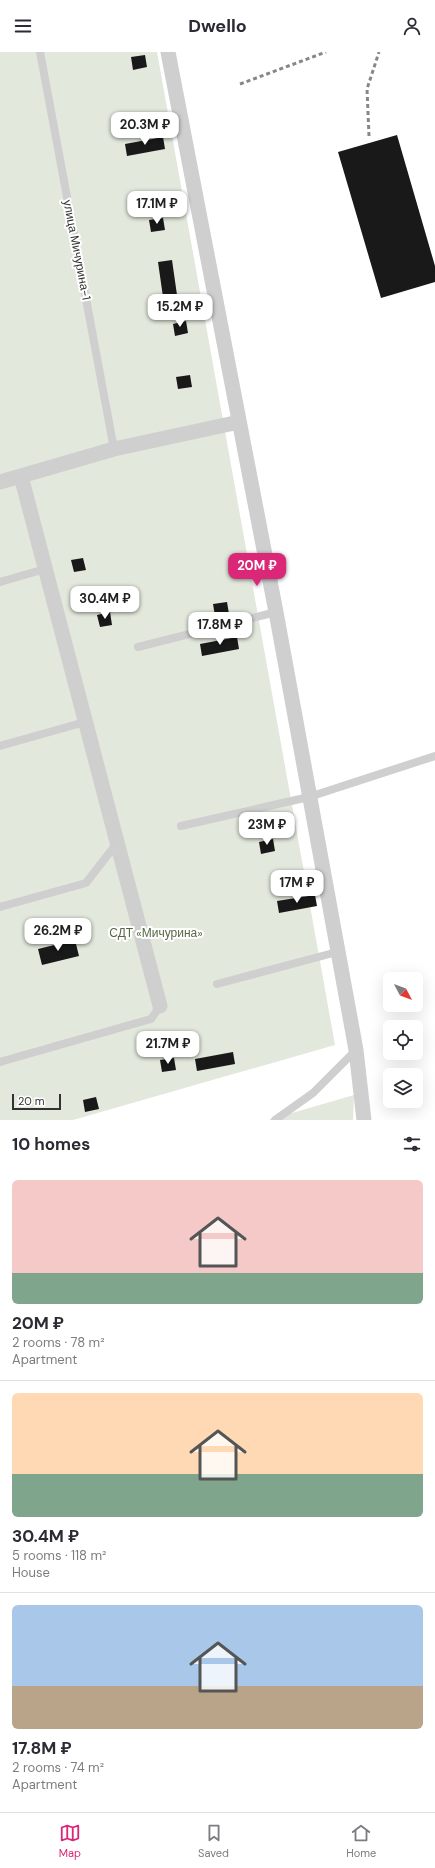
<!DOCTYPE html>
<meta charset="utf-8">
<style>
:root{--surface:#fff;--page:#f2f2f3;--text:#2b2b33;--muted:#7c7c81;--line:#e1e1e2;--accent:#db2777}
body{margin:0;font-family:"DM Sans",sans-serif;background:var(--page);color:var(--text);height:100vh;display:flex;flex-direction:column;font-size:15px;white-space:nowrap}
*{box-sizing:border-box;margin:0}
p{font-size:13px;color:var(--muted)}
.icon{flex:none;width:22px;height:22px;fill:none;stroke:currentColor;stroke-width:2;stroke-linecap:round;stroke-linejoin:round}
.map{position:relative;height:1068px;overflow:hidden}
.details{display:flex;flex-direction:column;background:var(--surface);flex:1}
.details>*{flex:none}
.needle{width:26px;rotate:131deg}
.buttons{position:absolute;left:383px;top:920px;display:grid;gap:8px}
.buttons a{display:grid;place-items:center;width:40px;height:40px;border-radius:6px;background:var(--surface);box-shadow:0 4px 16px #0002;font-size:20px}
.scale{position:absolute;left:12px;bottom:10px;width:49px;box-sizing:border-box;padding-left:4px;border:2px solid #323232;border-top:0;font-size:11px;line-height:14px;white-space:nowrap;color:#323232;-webkit-text-stroke:3px #fff;paint-order:stroke}
.price{position:absolute;translate:-50% -34px;padding:0 9px;border-radius:8px;background:#fff;color:#222;font-size:13px;line-height:26px;filter:drop-shadow(0 1px 2px #0008)}
.price::after{content:'';position:absolute;left:50%;top:24px;width:12px;height:9px;margin-left:-6px;background:inherit;clip-path:polygon(0 0,100% 0,50% 100%)}
.price.active{background:var(--accent);color:#fff}
ul{padding:0;list-style:none}
li{display:grid;align-content:center;gap:8px;height:212px;padding:0 12px}
li+li{border-top:1px solid var(--line)}
li span{display:grid;place-items:center;height:124px;border-radius:6px;color:#555}
li>.icon{margin-inline-start:auto}
span .icon{width:72px;height:72px;fill:#fffc;stroke-width:1}
li b{font-size:17px}
h2{display:flex;justify-content:space-between;align-items:center;height:48px;padding:0 12px;font-size:17px}
header{display:flex;justify-content:space-between;align-items:center;height:52px;padding:0 12px;background:var(--surface);font-size:18px;font-weight:700}
.tabs{display:flex;justify-content:space-around;align-items:center;height:56px;border-top:1px solid var(--line);background:var(--surface);font-size:11px;color:var(--muted)}
.tabs a{display:grid;justify-items:center;gap:2px}
.tabs .active{color:var(--accent)}
.map>svg:first-child{display:block}
.green{fill:#e2e8dc}
.building{fill:#191919}
.lines{fill:none;stroke-linecap:round;stroke-linejoin:round}
.service{stroke:#cfcfcf;stroke-width:8}
.minor{stroke:#cfcfcf;stroke-width:15}
.rail{stroke:#878787;stroke-width:3;stroke-dasharray:4 3;stroke-linecap:butt}
.labels{text-anchor:middle;dominant-baseline:central;stroke-width:4;stroke-linejoin:round;paint-order:stroke}
.street-label{font-size:12px;fill:#323232;stroke:#fff}
.park-label{font-size:12px;fill:#566944;stroke:#fff}
</style>
<header><svg class="icon" aria-label="menu" viewBox="0 0 24 24"><path d="M4 6h16M4 12h16M4 18h16"/></svg>Dwello<svg class="icon" aria-label="person" viewBox="0 0 24 24"><circle cx="12" cy="8" r="4"/><path d="M4 21q1-7 8-7t8 7"/></svg></header>
<div class="map">
<svg width="435" height="1068" viewBox="0 0 435 1068">
<rect width="100%" height="100%" fill="#fff"/>
<path class="green" d="M0,0H157L335,993L73,1068H0Z
M354,1043L353,1068H268Z"/>
<path class="building" d="M145,3L147,15L133,18L131,5Z
M397,83L435,214V230L381,246L338,100Z
M163,85L165,97L127,104L125,92Z
M163,166L165,178L151,180L149,168Z
M172,208L178,250L164,252L158,210Z
M186,269L188,281L175,284L173,272Z
M190,323L192,335L178,337L176,325Z
M83,506L86,518L74,520L71,508Z
M227,550L229,562L215,564L213,552Z
M110,560L112,573L100,575L97,563Z
M237,585L239,597L202,604L200,592Z
M273,787L275,799L261,802L259,790Z
M315,843L317,854L279,861L277,849Z
M75,888L79,904L42,913L38,897Z
M233,1000L235,1012L197,1019L195,1007Z
M174,1006L176,1018L162,1020L160,1008Z
M96,1045L99,1057L85,1060L83,1048Z"/>
<g class="lines">
<path class="service" d="M40,0L114,397
M0,530L45,517
M138,595L276,560
M0,694L85,670
M181,774L309,745L435,704
M0,855L86,831L117,791
M217,932L337,900
M0,1010L151,967L160,954
M275,1068L313,1041L356,998"/>
<path class="minor" d="M168,0L276,560L356,998L364,1068
M21,424L160,954
M0,430L114,397L239,370"/>
<path class="rail" d="M240,32L326,0
M369,84L367,37L379,0"/>
</g>
<g class="labels">
<g class="street-label">
<text transform="translate(77 198) rotate(79)">улица Мичурина-1</text>
</g>
<g class="park-label">
<text x="156" y="881">СДТ «Мичурина»</text>
</g>
</g>
</svg>
<div class="buttons">
<a><svg class="needle" viewBox="-14 -14 28 28"><path d="M0-13l5 13h-10z" fill="#e53935"/><path d="M0 13l5-13h-10z" fill="#7c7c81"/></svg></a>
<a><svg class="icon" aria-label="locate" viewBox="0 0 24 24"><circle cx="12" cy="12" r="6"/><path d="M12 2v4M12 18v4M2 12h4M18 12h4"/></svg></a>
<a><svg class="icon" aria-label="layers" viewBox="0 0 24 24"><path d="M12 4l9 5-9 5-9-5zM3 14l9 5 9-5"/></svg></a>
</div>
<div class="scale">20 m</div>
<b class="price" style="left:145px;top:94px">20.3M ₽</b>
<b class="price" style="left:157px;top:173px">17.1M ₽</b>
<b class="price" style="left:180px;top:276px">15.2M ₽</b>
<b class="price active" style="left:257px;top:535px">20M ₽</b>
<b class="price" style="left:105px;top:568px">30.4M ₽</b>
<b class="price" style="left:220px;top:594px">17.8M ₽</b>
<b class="price" style="left:267px;top:794px">23M ₽</b>
<b class="price" style="left:297px;top:852px">17M ₽</b>
<b class="price" style="left:58px;top:900px">26.2M ₽</b>
<b class="price" style="left:168px;top:1013px">21.7M ₽</b>
</div>
<section class="details">
<h2>10 homes<svg class="icon" aria-label="filters" viewBox="0 0 24 24"><path d="M4 7h16M4 17h16"/><circle cx="9" cy="7" r="2"/><circle cx="15" cy="17" r="2"/></svg></h2>
<ul>
<li><span style="background:linear-gradient(#f6c9c9 75%,#7fa58c 0)"><svg class="icon" aria-label="home" viewBox="0 0 24 24"><path d="M3 11l9-7 9 7M6 9v11h12V9"/></svg></span><div><b>20M ₽</b><p>2 rooms · 78 m²</p><p>Apartment</p></div></li>
<li><span style="background:linear-gradient(#ffd9b3 65%,#7fa58c 0)"><svg class="icon" aria-label="home" viewBox="0 0 24 24"><path d="M3 11l9-7 9 7M6 9v11h12V9"/></svg></span><div><b>30.4M ₽</b><p>5 rooms · 118 m²</p><p>House</p></div></li>
<li><span style="background:linear-gradient(#a9c7e8 65%,#b9a48a 0)"><svg class="icon" aria-label="home" viewBox="0 0 24 24"><path d="M3 11l9-7 9 7M6 9v11h12V9"/></svg></span><div><b>17.8M ₽</b><p>2 rooms · 74 m²</p><p>Apartment</p></div></li>
</ul>
</section>
<nav class="tabs">
<a class="active"><svg class="icon" aria-label="map" viewBox="0 0 24 24"><path d="M3 6l6-2 6 2 6-2v14l-6 2-6-2-6 2zM9 4v14M15 6v14"/></svg>Map</a>
<a><svg class="icon" aria-label="saved" viewBox="0 0 24 24"><path d="M7 4h10v16l-5-4-5 4z"/></svg>Saved</a>
<a><svg class="icon" aria-label="home" viewBox="0 0 24 24"><path d="M3 11l9-7 9 7M6 9v11h12V9"/></svg>Home</a>
</nav>
